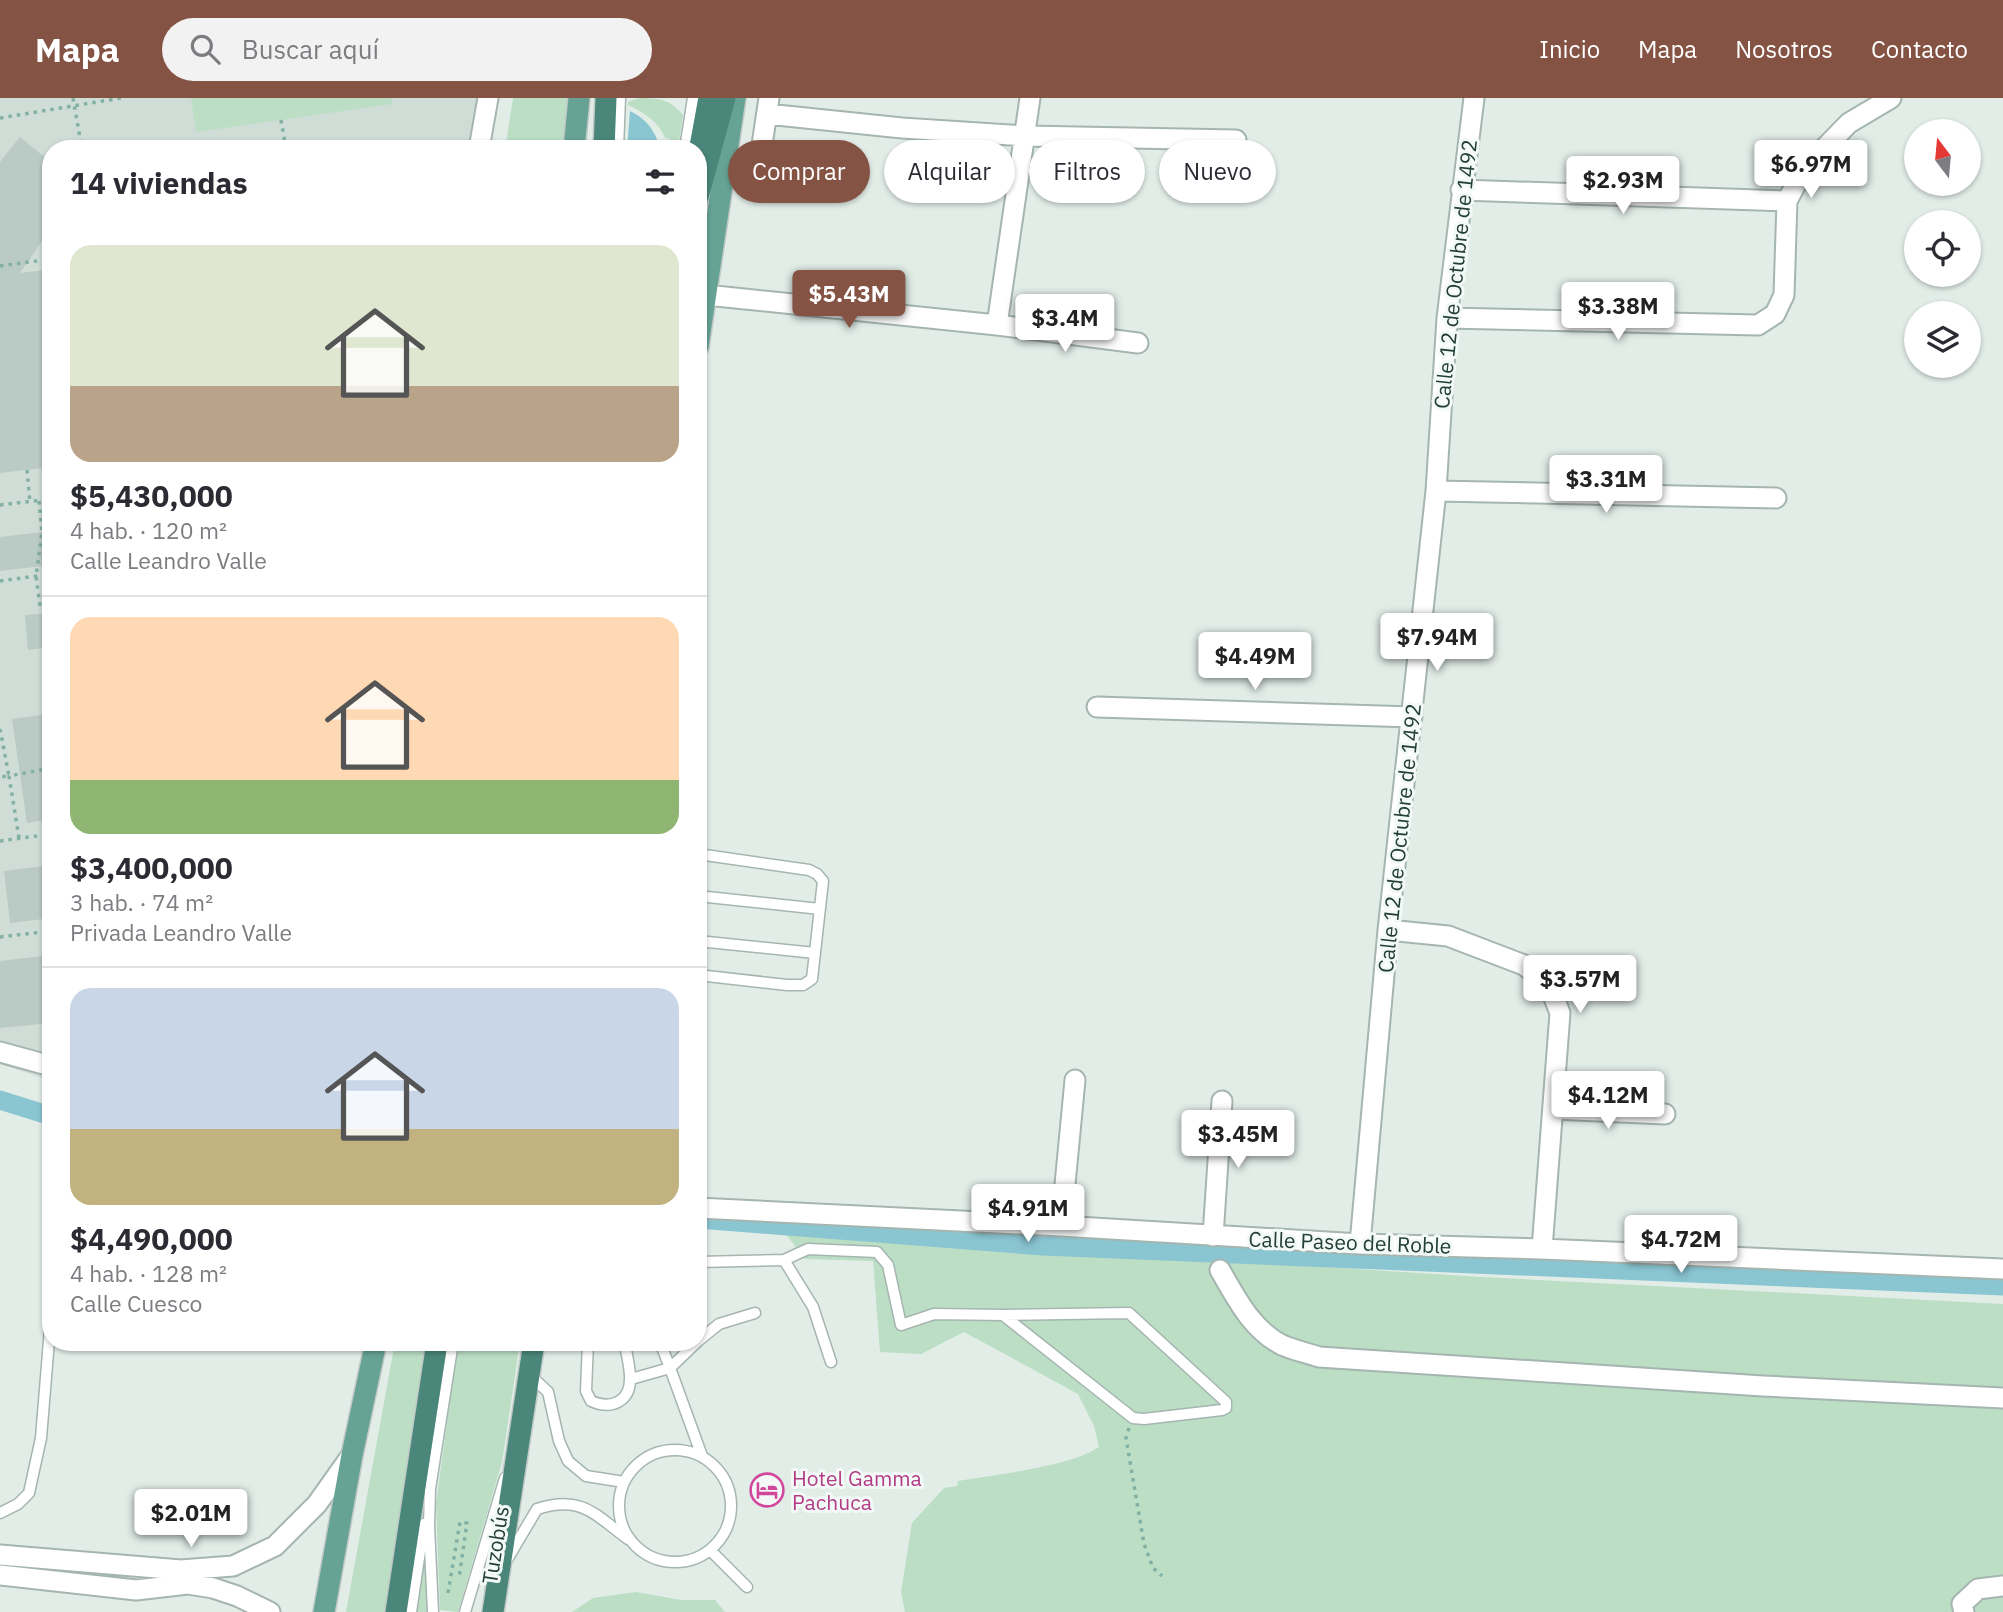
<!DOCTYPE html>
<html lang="es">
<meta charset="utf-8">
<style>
:root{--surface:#fff;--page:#f2f2f3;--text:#2b2b33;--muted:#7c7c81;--line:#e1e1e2;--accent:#855344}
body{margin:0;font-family:"IBM Plex Sans",sans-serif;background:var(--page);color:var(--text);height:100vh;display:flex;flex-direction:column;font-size:26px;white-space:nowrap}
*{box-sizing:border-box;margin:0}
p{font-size:23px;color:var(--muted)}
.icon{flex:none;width:38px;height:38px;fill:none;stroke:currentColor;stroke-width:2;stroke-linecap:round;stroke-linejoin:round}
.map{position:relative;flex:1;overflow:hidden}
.drawer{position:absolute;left:42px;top:42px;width:665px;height:1211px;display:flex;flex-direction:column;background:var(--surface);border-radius:28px;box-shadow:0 2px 5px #0004}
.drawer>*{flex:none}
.top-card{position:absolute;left:728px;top:42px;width:665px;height:63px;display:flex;gap:14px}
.needle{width:46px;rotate:344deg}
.fabs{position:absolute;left:1904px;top:21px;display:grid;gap:14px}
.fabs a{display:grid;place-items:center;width:77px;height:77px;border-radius:50%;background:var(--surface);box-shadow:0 2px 5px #0004;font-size:35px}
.price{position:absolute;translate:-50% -60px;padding:0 16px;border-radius:7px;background:#fff;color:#222;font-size:23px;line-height:46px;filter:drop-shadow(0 2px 4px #0008)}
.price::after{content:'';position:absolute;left:50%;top:42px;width:21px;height:16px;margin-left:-10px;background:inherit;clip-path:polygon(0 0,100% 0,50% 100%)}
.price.current{background:var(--accent);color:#fff}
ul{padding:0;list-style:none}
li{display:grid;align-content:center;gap:14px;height:371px;padding:0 28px}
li+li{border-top:2px solid var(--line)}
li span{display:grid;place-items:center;height:217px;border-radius:21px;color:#555}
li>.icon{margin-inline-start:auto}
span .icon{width:126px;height:126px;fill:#fffc;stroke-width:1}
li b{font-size:30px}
h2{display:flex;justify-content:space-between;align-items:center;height:84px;padding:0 28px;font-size:30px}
.pill{padding:0 24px;border-radius:32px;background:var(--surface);box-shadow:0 2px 5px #0004;font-size:24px;line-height:63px}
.pill.current{background:var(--accent);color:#fff}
header{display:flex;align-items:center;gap:42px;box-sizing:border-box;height:98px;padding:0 35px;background:var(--accent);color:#fff}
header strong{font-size:33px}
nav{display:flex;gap:38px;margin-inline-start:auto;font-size:24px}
.search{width:490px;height:63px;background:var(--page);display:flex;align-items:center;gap:18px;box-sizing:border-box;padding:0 24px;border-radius:38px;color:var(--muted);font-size:26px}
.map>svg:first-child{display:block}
.built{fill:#d0ddd7}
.green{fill:#bbdec5}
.water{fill:#8ac5d2}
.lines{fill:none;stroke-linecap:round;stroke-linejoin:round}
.canal{stroke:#8ac5d2;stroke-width:19}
.building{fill:#bacac4}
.service-casing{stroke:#a5b5af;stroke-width:13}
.minor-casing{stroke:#a5b5af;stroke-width:23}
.primary-casing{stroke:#c1c9c7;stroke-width:24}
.trunk-casing{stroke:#c1c9c7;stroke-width:24}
.path{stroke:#82b1a3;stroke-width:3.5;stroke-dasharray:3.5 5;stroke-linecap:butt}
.service{stroke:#fff;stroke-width:10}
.minor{stroke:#fff;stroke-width:19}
.primary{stroke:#66a395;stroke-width:21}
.trunk{stroke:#4a877a;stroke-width:21}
.labels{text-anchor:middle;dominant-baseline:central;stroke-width:6;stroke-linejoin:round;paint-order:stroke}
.street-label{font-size:21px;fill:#223e37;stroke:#f3f9f6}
.hotel-label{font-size:21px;fill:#b23c85;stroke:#f3f9f6;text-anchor:start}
</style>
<header>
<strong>Mapa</strong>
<div class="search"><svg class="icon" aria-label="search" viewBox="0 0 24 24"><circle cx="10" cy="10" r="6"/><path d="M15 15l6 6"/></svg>Buscar aquí</div>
<nav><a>Inicio</a><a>Mapa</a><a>Nosotros</a><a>Contacto</a></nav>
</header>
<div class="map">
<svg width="2003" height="1514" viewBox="0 0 2003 1514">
<rect width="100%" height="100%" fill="#e2ede8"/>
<path class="built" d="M0,0H486L477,51H51V983L0,966Z"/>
<path class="green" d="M191,0H391L392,6L196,34Z
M513,0H568L564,51H505Z
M639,0C659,0 670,1 683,17L678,51H670V41L665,40C660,25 642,13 628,7V4Z
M785,1135L1482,1179L2003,1206V1514H905L901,1494L912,1425L944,1390L957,1388L958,1383C993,1377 1073,1368 1099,1349L1094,1328L1078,1296L964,1234L921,1256L880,1254L873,1163L805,1161Z
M395,1244H430L388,1514H346Z
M458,1244H520L502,1364L458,1514L440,1512L436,1406Z
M424,1454H426L428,1514H415Z
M636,1494L681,1502H715L725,1514H572L593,1500Z"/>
<path class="water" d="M630,13C644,20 654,30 658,45L665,48V51H627Z"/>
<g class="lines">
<path class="canal" d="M0,1002L51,1018
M698,1121L1043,1148L2003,1188"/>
</g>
<path class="building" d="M20,39L47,61L51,91V130L20,175L47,172L51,200V369L0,375V64Z
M51,433V467L0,473V439Z
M51,515V549L28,552L25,517Z
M48,616L51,633V721L27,725L12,621Z
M51,767V820L10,825L4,773Z
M51,857V925L0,930V863Z"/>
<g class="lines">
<defs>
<path id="service" d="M618,51L620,0
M685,51L693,0
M698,756L809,772L817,776L823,783L812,881L803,887H787L698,877
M698,798L820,811
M698,843L815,855
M784,1162L813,1209L831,1264
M698,1164L784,1162L808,1151L877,1154L888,1167L901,1227L934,1216L1003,1217
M1129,1215L1226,1304V1310L1222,1312L1144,1321L1133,1320L1003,1217Z
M698,1243L719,1226L755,1215
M588,1244L586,1293L591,1303C611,1312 631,1304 630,1279C630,1268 626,1255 625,1244
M697,1244L670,1270L702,1358
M531,1278L548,1294L559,1343L568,1363L586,1378L624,1384
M631,1281L670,1270L660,1244
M619 1408a56 56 0 1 1 112 0a56 56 0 1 1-112 0Z
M0,1415L18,1406L29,1395L41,1340L51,1218
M711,1453L747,1489
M508,1460L537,1411C582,1397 594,1416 628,1441
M411,1514L424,1426
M433,1514L429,1428L430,1391L453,1244
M465,1514L505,1380"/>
<path id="minor" d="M767,16L902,30L1025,38L1236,42
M479,51L488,0
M756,87L769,0
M1461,92L1787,103
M706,197L997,227L1138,245
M1447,220L1758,227L1775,216L1784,197L1787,103L1804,71L1849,25L1891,0
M997,227L1030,0
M1436,393L1776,400
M1097,609L1412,619
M1388,832L1448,838L1524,867L1549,887L1560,915L1542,1151
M0,954L51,968
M1553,1011L1665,1016
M698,1110L1061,1128L1360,1146L1542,1151L2003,1171
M1061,1128L1075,982
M1213,1138L1222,1003
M1360,1146L1388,832L1436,393L1447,220L1474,0
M1220,1172C1236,1200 1252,1232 1282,1247C1293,1252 1307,1255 1319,1259L1763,1288L2003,1300
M0,1457L181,1472L233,1468L275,1448L317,1406L351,1358
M0,1477L136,1492L188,1486L213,1490L237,1498L270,1514
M1964,1514L1962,1506L1978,1491L2003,1488"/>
<path id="primary" d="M574,51L579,0
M698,248L735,0
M324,1514L352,1357L376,1244"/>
<path id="trunk" d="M604,51L606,0
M699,54L709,0
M698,99L725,0
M396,1514L437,1244
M493,1514L534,1244"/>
</defs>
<use href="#service" class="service-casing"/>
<use href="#minor" class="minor-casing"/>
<use href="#primary" class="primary-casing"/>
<use href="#trunk" class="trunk-casing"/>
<path class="path" d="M73,0L82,51
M0,20L121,0
M281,22L286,51
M0,168L51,161
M27,372L30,404
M39,403L42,434L36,478L40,508L51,507
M0,407L51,401
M0,483L51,476
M0,631L9,678L0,679
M19,740L9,678L51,670
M0,743L51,736
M46,820L51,826
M0,839L51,833
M1129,1330L1126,1340L1144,1446L1153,1470L1162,1478
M448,1495L460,1424L467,1425L459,1480"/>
<use href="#service" class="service"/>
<use href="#minor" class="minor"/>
<use href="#primary" class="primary"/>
<use href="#trunk" class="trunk"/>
</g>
<defs>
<symbol id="hotel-ring" viewBox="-11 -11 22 22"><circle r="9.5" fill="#f3f9f6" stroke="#d1479c" stroke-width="1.5"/><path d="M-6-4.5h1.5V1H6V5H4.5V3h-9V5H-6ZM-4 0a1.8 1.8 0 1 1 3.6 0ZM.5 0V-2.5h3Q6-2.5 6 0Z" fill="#d1479c"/></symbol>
</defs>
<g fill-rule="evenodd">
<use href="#hotel-ring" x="748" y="1373" width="38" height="38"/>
</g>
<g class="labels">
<g class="street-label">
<text transform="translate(1455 176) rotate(-84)">Calle 12 de Octubre de 1492</text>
<text transform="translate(1399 740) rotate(-84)">Calle 12 de Octubre de 1492</text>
<text transform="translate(1350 1144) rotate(2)">Calle Paseo del Roble</text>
<text transform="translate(495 1447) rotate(-81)">Tuzobús</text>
</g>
<g class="hotel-label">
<text x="792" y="1380">Hotel Gamma<tspan x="792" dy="24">Pachuca</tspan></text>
</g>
</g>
</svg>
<div class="fabs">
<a><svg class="needle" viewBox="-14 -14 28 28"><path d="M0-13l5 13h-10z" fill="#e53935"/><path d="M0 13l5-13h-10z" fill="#7c7c81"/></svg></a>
<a><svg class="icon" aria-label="locate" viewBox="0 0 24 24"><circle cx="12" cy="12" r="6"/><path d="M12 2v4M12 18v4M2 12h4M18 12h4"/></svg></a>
<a><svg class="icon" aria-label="layers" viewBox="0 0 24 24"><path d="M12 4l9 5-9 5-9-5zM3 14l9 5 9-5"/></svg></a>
</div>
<b class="price" style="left:1811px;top:102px">$6.97M</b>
<b class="price" style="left:1623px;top:118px">$2.93M</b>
<b class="price current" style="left:849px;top:232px">$5.43M</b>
<b class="price" style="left:1618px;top:244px">$3.38M</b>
<b class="price" style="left:1065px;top:256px">$3.4M</b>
<b class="price" style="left:1606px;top:417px">$3.31M</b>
<b class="price" style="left:1437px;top:575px">$7.94M</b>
<b class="price" style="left:1255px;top:594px">$4.49M</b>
<b class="price" style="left:1580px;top:917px">$3.57M</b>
<b class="price" style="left:1608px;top:1033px">$4.12M</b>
<b class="price" style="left:1238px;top:1072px">$3.45M</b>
<b class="price" style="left:1028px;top:1146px">$4.91M</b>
<b class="price" style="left:1681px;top:1177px">$4.72M</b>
<b class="price" style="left:191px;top:1451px">$2.01M</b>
<div class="top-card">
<a class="pill current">Comprar</a>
<a class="pill">Alquilar</a>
<a class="pill">Filtros</a>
<a class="pill">Nuevo</a>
</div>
<section class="drawer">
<h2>14 viviendas<svg class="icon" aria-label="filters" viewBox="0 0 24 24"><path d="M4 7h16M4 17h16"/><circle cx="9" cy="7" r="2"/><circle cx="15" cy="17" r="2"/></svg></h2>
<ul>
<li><span style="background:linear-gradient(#dfe7d0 65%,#b9a48a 0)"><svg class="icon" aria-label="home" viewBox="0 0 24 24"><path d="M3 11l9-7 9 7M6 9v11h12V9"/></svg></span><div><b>$5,430,000</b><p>4 hab. · 120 m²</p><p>Calle Leandro Valle</p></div></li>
<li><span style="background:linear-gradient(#ffd9b3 75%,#8fb573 0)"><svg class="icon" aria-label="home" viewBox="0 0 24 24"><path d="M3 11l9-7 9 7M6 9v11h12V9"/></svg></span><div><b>$3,400,000</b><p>3 hab. · 74 m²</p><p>Privada Leandro Valle</p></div></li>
<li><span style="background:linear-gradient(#c9d6e8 65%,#c2b280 0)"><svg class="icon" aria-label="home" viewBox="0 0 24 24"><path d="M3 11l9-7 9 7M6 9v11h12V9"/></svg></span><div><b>$4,490,000</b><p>4 hab. · 128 m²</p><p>Calle Cuesco</p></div></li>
</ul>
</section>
</div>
